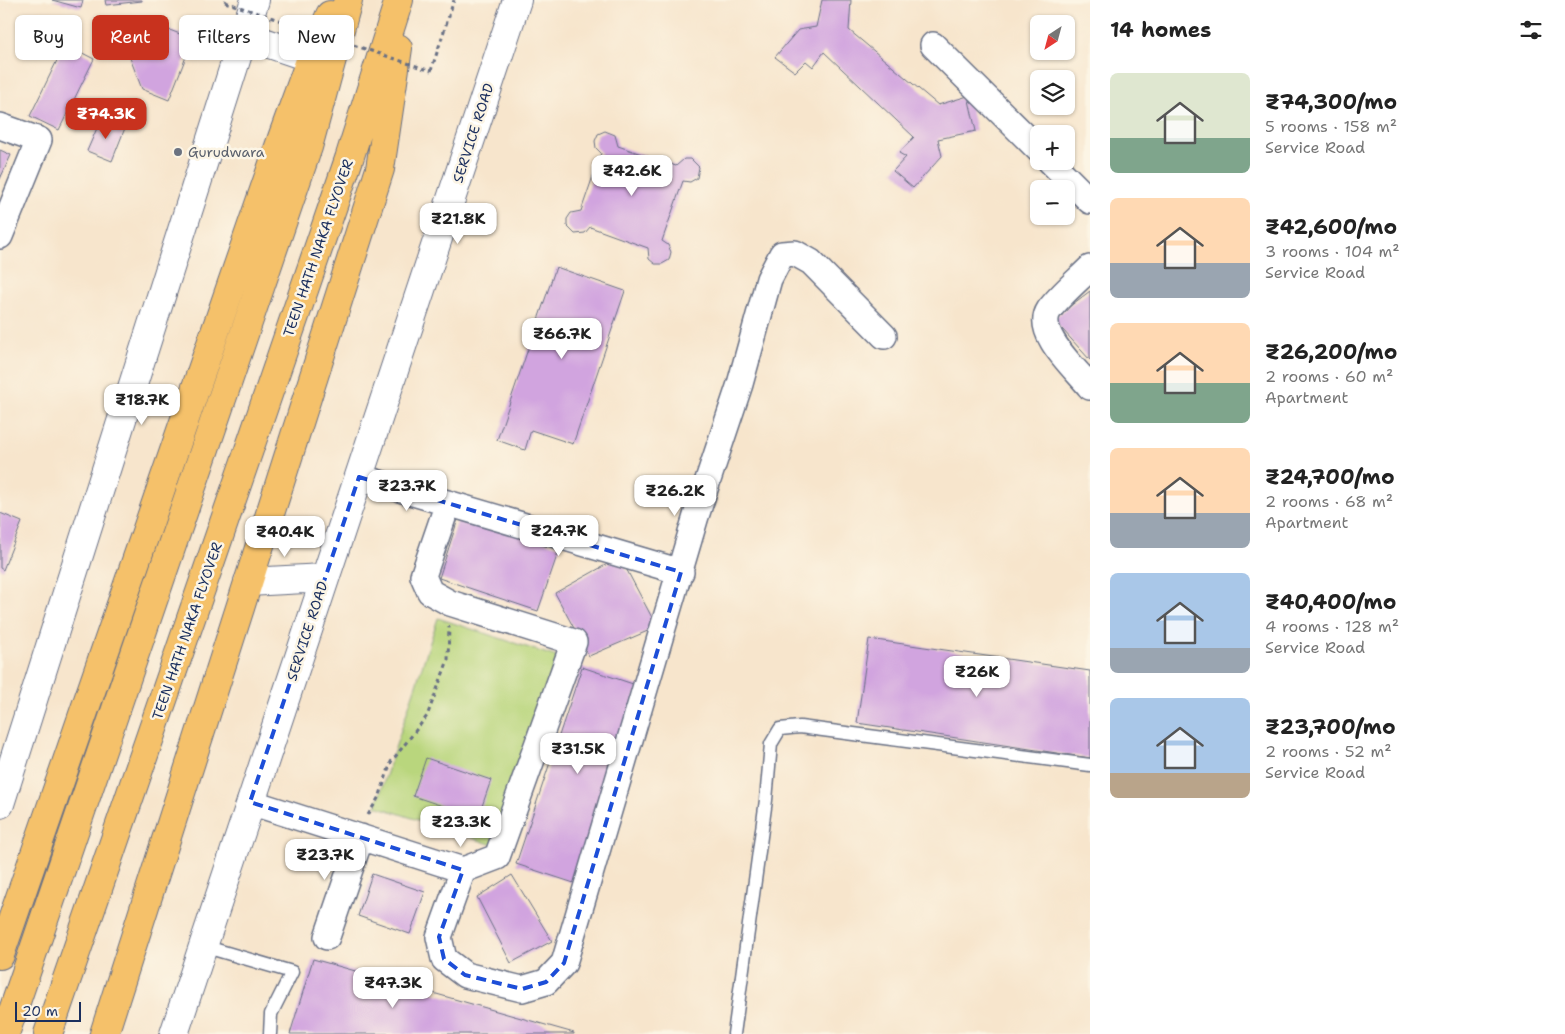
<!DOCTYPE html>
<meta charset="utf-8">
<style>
:root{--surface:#fff;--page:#f6f6f6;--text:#222;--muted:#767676;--accent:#c8321e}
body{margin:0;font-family:"Shantell Sans",sans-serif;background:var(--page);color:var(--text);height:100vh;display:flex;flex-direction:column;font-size:19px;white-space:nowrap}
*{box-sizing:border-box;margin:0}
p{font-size:16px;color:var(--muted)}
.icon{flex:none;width:28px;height:28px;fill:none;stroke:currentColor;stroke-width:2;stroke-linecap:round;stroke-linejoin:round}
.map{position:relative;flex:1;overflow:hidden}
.drawer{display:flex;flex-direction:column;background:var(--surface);width:475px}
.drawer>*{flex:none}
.banner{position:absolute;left:15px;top:15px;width:475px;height:45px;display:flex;gap:10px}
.needle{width:32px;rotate:216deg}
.buttons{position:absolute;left:1030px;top:15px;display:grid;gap:10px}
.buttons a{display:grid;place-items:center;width:45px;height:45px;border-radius:8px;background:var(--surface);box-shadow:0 1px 4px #0004;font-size:25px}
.scale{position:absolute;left:15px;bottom:12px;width:66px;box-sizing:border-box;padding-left:5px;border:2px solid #1b2f5e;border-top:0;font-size:14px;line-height:18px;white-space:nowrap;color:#1b2f5e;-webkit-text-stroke:4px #fcf5e5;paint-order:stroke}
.price{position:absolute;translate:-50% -42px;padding:0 11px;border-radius:10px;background:#fff;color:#222;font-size:16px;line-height:32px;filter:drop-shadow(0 1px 2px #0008)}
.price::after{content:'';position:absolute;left:50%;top:30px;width:15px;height:11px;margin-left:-8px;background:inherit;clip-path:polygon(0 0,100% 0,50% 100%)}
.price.current{background:var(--accent);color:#fff}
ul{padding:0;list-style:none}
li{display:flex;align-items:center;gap:15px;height:125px;padding:0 20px}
li span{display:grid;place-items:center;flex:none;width:140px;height:100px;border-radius:8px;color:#555}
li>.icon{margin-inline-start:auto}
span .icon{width:60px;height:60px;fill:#fffc;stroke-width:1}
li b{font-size:21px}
h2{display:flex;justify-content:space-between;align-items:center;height:60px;padding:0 20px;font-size:21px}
.pill{padding:0 18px;border-radius:8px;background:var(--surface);box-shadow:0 1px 4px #0004;font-size:18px;line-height:45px}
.pill.current{background:var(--accent);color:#fff}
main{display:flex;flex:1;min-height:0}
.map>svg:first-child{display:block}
.green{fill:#b9d67d;stroke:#6a826e}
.building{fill:#d1a4df}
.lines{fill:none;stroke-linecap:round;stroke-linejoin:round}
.service-casing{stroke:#686f84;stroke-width:15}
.minor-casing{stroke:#686f84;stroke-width:28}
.tertiary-casing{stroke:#686f84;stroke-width:30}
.trunk-casing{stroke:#686f84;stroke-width:30}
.path{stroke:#686f84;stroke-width:3;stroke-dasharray:4 4;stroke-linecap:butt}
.service{stroke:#fff;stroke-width:12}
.minor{stroke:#fff;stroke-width:25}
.tertiary{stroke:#fff;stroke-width:28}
.trunk{stroke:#f5c16b;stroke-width:28}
.path-bridge{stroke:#686f84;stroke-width:3;stroke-dasharray:4 4;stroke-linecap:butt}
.marked{fill:none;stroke:#1d4ed8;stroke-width:4;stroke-dasharray:10 6;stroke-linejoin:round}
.worship-dot{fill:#6b7280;stroke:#fcf5e5;stroke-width:2}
.labels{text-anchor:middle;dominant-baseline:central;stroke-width:5;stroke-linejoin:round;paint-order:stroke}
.street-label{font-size:14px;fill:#1b2f5e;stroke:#fcf5e5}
.worship-label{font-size:14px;fill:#5b616d;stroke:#fcf5e5;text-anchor:start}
</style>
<main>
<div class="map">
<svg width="1090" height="1034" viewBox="0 0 1090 1034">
<rect width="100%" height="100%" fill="#fcf5e5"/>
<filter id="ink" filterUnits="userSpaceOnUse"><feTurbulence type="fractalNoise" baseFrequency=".02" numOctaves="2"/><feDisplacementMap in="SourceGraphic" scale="10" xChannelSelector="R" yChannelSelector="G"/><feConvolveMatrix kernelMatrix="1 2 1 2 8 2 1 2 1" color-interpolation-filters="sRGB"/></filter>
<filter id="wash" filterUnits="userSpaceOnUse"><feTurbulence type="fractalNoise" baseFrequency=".0096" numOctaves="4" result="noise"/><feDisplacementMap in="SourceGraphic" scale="20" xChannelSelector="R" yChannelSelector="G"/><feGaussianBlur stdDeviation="1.12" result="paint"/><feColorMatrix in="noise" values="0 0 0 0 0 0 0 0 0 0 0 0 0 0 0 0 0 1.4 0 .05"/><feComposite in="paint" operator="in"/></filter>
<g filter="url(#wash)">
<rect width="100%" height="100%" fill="#f7e5cc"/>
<path class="green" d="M438,618L557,657L496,846L376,806Z"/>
<g id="blocks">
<path class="building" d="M52,0H83L81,8Z
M105,0H142V1L106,5Z
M822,0H851L849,30L938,105L968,96L976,131L938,139L942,156L913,188L893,171L906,157L899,153L914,137L824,52L813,67L806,61L795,72L775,57L798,30L816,27Z
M167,29L193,39L169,100L142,89L130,58Z
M65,44L94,59L59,130L30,116Z
M101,119L125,128L112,161L87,151Z
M605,131L615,135L618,146L676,166L684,159H691L699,167L697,178L690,182L683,181L662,241L668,245L671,252L669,260L662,264H655L649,259L648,248L590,227L585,233L575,234L567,226V219L571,213L581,211L601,153L596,148L595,141L598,134Z
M0,150L11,155L0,179Z
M556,267L625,291L573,444L531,430L525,450L497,440Z
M1090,291V360L1053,319Z
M0,513L22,522L3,570L0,568Z
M460,513L560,547L538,611L439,578Z
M620,557L657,627L589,656L555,593Z
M869,639L1090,671V758L857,723Z
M582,667L639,686L574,883L516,864Z
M426,758L491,780L478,818L413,796Z
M372,874L425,892L410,934L358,916Z
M512,875L552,941L511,963L477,897Z
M313,959L574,1033V1034H290Z"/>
</g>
</g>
<g filter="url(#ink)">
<use href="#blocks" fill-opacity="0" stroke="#686f84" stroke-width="1"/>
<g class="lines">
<defs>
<path id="service" d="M203,946L292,972L271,1014L270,1034
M734,1034L766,800L771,744L780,729L800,727L1090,765"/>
<path id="minor" d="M933,45L1039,150
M0,126L39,140L0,236
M1050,161L1090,201
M1090,268C1077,281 1060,295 1049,310C1034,333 1076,369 1090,387
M359,477L681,572
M448,503L423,576L430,592L450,603L574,642L497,857L463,870
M250,802L463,870L439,937L444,959L465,975L522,989L546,982L564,963L696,516L740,384L769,279L782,254L795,253L811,262L884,336
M327,937L361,837"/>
<path id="tertiary" d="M243,35L311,58
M248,582L324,578
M0,804L255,0
M174,1034L517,0"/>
<path id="trunk" d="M0,955L282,138L311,58L330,15
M5,1034L308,147L348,0
M48,1034L349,159L399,0
M104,1034L380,169L398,48"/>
</defs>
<use href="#service" class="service-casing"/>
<use href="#minor" class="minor-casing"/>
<use href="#tertiary" class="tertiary-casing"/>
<use href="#trunk" class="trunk-casing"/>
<path class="path" d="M225,2L226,0
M431,71L454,0
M368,815L380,795L391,762L427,716L448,660L449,626"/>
<use href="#service" class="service"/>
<use href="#minor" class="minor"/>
<use href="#tertiary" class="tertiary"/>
<use href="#trunk" class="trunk"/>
<path class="path-bridge" d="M225,2L431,71"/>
</g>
</g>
<path class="marked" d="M359,477L681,572L564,963L546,982L522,989L465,975L444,959L439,937L463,870L250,802Z"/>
<circle class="worship-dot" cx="178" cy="152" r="5"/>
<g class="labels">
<g class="street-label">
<text transform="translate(473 133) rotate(-72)">SERVICE ROAD</text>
<text transform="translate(318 248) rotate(-71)">TEEN HATH NAKA FLYOVER</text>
<text transform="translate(187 631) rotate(-71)">TEEN HATH NAKA FLYOVER</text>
<text transform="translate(307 631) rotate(-72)">SERVICE ROAD</text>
</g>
<g class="worship-label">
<text x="188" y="152">Gurudwara</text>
</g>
</g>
</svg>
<div class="buttons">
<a><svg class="needle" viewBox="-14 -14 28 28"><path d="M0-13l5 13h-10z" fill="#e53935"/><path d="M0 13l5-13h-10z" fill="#767676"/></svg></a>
<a><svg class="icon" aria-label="layers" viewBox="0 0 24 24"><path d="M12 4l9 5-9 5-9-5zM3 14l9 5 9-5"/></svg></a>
<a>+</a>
<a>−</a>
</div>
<div class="scale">20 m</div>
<b class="price current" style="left:106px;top:140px">₹74.3K</b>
<b class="price" style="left:632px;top:197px">₹42.6K</b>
<b class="price" style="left:458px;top:245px">₹21.8K</b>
<b class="price" style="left:562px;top:360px">₹66.7K</b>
<b class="price" style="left:142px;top:426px">₹18.7K</b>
<b class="price" style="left:407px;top:512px">₹23.7K</b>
<b class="price" style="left:675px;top:517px">₹26.2K</b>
<b class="price" style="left:559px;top:557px">₹24.7K</b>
<b class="price" style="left:285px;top:558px">₹40.4K</b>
<b class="price" style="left:977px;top:698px">₹26K</b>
<b class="price" style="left:578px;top:775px">₹31.5K</b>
<b class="price" style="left:461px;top:848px">₹23.3K</b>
<b class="price" style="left:325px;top:881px">₹23.7K</b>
<b class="price" style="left:393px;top:1009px">₹47.3K</b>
<div class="banner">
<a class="pill">Buy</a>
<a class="pill current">Rent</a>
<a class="pill">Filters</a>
<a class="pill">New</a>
</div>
</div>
<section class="drawer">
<h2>14 homes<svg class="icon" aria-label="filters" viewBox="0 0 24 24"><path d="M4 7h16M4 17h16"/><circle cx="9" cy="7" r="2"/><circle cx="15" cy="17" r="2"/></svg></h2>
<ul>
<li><span style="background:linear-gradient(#dfe7d0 65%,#7fa58c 0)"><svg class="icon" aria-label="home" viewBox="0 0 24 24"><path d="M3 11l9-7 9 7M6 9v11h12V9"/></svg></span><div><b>₹74,300/mo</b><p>5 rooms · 158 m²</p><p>Service Road</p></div></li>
<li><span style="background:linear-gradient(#ffd9b3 65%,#9aa5b1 0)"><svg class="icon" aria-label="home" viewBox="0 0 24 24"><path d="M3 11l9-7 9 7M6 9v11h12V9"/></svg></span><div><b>₹42,600/mo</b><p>3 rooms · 104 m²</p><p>Service Road</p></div></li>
<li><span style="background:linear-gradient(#ffd9b3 60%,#7fa58c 0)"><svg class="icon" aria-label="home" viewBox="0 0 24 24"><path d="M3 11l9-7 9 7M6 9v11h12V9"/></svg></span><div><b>₹26,200/mo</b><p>2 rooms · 60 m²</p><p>Apartment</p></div></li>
<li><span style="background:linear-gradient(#ffd9b3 65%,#9aa5b1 0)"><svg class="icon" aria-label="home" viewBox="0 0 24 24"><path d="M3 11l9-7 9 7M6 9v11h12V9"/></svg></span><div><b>₹24,700/mo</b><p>2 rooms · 68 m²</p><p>Apartment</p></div></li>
<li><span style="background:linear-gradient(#a9c7e8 75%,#9aa5b1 0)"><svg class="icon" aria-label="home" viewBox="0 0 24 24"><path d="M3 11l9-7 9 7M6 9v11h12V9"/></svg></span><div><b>₹40,400/mo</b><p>4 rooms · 128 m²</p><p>Service Road</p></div></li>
<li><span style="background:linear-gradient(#a9c7e8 75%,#b9a48a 0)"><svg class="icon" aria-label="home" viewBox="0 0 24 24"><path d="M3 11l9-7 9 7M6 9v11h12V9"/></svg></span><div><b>₹23,700/mo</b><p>2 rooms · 52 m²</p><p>Service Road</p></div></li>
</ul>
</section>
</main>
